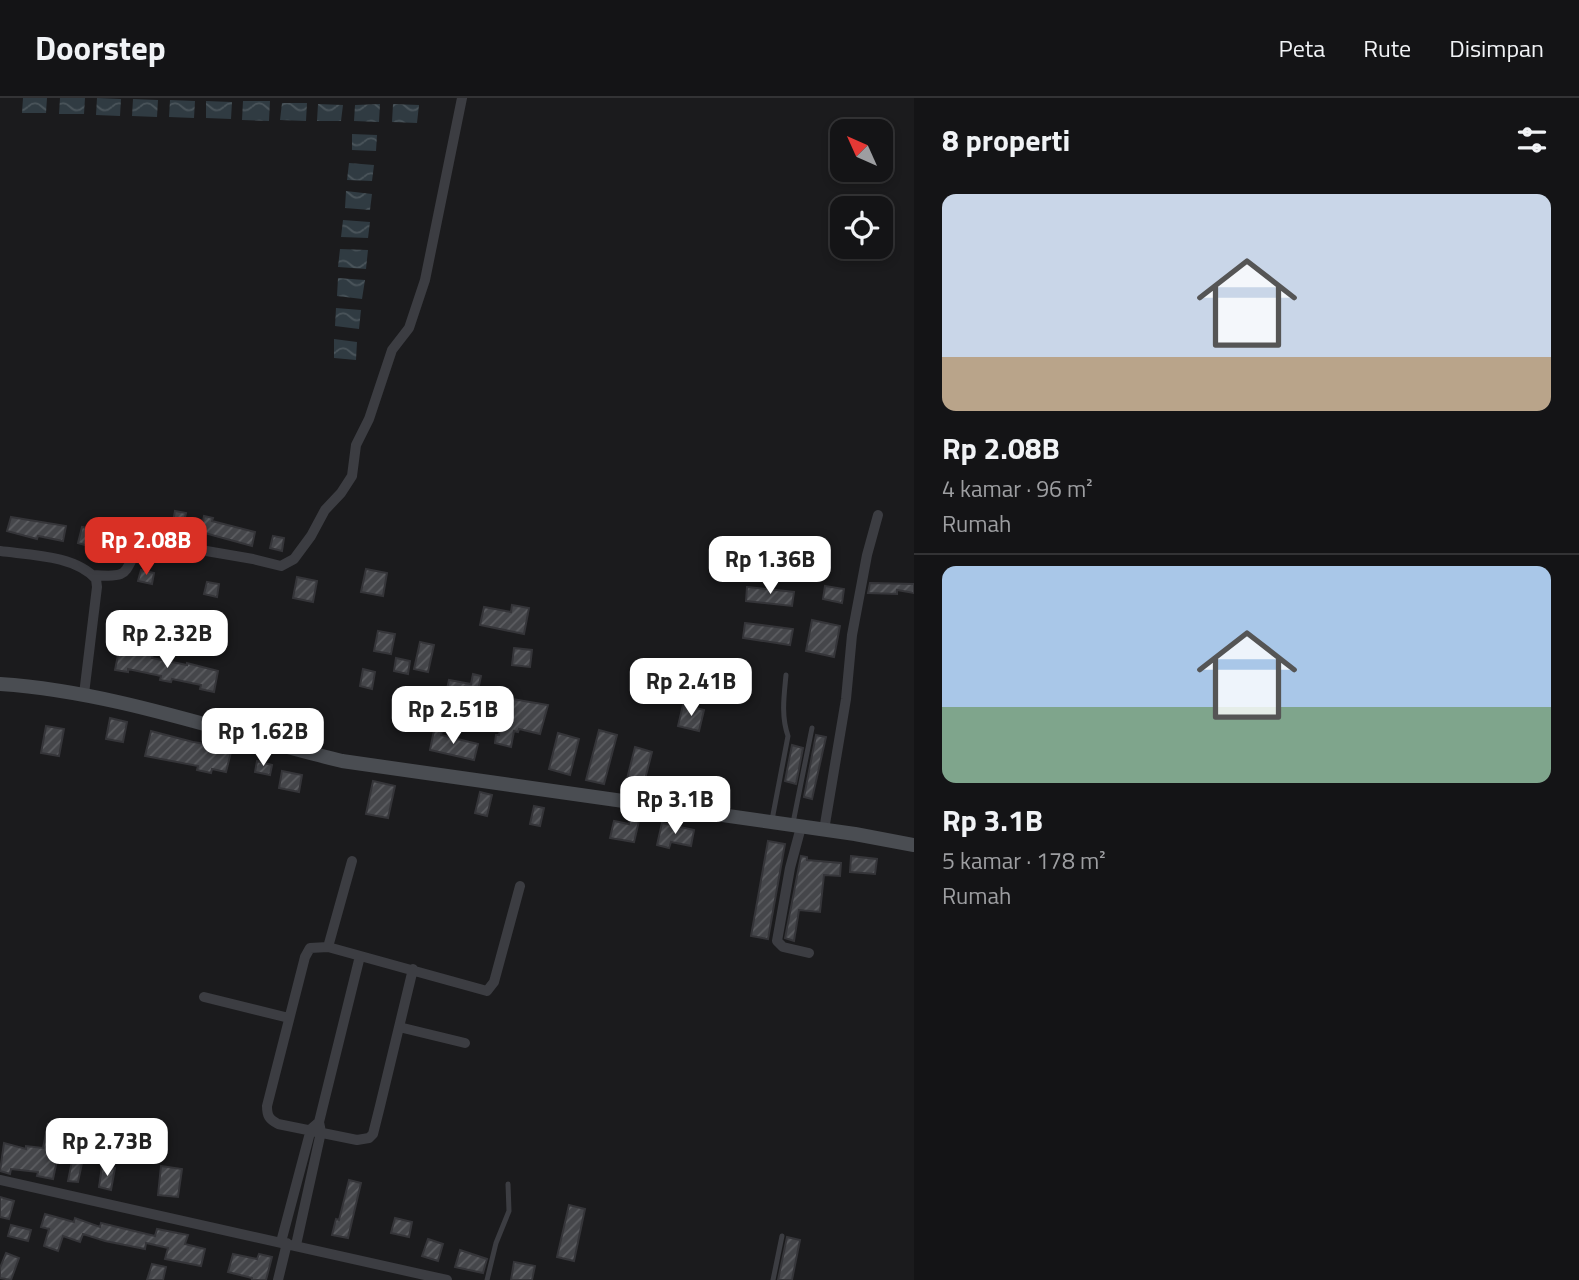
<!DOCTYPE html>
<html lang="id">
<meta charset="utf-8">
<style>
:root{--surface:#141416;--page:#1d1d1f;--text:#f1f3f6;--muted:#9d9ea1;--line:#333335;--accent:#d93025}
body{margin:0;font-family:"Titillium Web",sans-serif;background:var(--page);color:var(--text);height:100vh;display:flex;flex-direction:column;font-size:26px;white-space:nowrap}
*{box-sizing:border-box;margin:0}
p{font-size:23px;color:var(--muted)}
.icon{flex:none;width:38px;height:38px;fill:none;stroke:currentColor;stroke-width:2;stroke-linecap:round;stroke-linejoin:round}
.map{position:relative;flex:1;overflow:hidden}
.panel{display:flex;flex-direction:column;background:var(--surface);width:665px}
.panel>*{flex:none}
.needle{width:46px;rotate:315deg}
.fabs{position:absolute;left:830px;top:21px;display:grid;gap:14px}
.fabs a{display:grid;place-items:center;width:63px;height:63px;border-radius:14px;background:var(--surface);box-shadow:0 4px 10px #0003,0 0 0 2px var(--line);font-size:35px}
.price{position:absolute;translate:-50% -60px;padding:0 16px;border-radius:14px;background:#fff;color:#222;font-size:23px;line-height:46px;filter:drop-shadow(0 2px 4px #0008)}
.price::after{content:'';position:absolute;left:50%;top:42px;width:21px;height:16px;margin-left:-10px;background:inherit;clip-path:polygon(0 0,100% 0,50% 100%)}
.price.current{background:var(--accent);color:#fff}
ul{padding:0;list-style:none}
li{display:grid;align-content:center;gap:14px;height:371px;padding:0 28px}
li+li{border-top:2px solid var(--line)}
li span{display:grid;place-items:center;height:217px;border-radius:14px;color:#555}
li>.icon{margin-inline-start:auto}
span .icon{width:126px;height:126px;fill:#fffc;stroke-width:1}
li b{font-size:30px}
h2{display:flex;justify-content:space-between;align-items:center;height:84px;padding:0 28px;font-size:30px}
header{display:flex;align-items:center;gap:42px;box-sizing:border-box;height:98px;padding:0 35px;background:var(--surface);border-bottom:2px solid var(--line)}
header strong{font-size:33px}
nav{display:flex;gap:38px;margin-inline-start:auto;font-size:24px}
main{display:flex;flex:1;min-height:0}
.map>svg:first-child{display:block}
.water{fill:url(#water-waves)}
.building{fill:url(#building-hatch);stroke:#353539;stroke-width:2}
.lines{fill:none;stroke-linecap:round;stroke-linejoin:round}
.lane{stroke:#3c3d42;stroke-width:5}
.street{stroke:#3c3d42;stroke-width:10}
.secondary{stroke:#4a4d52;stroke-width:14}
</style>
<header>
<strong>Doorstep</strong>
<nav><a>Peta</a><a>Rute</a><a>Disimpan</a></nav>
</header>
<main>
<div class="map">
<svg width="914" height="1182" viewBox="0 0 914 1182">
<defs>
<pattern id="water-waves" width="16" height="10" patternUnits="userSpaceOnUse" patternTransform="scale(1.75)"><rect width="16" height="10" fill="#303b42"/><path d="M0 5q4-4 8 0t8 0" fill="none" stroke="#4b555b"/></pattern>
<pattern id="building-hatch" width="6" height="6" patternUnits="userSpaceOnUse" patternTransform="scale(1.75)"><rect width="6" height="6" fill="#45464a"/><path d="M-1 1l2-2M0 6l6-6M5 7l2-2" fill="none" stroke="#5d5e62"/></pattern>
</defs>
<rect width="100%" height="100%" fill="#1b1b1d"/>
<path class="water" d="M23,0H47L46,15H22Z
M60,0H85L84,16H59Z
M97,0L121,1L120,18L96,17Z
M133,1L158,2L157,19L132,18Z
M170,2L195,3L194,20L169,19Z
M206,3L232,4L231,21L206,20Z
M243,3H270L269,23L242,22Z
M282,5H307L306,23L280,22Z
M318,6L343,7L341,23H317Z
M380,6L379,24L354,23L355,7Z
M393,6L419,7L417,25L392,24Z
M352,36L377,37L376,53L352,52Z
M349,65L374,67L372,83L347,82Z
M346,93L372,96L370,112L345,110Z
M343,122L370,124L368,140L341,139Z
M340,151L368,152L366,171L338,169Z
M338,180L365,182L362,201L337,198Z
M336,210L361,212L359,231L335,228Z
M334,241L357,244L356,262L334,260Z"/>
<path class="building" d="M175,413L186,415L182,432L172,429Z
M204,418L213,420L212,423L255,434L252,448L201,434Z
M11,419L66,428L63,443L38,438L37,441L7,433Z
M82,429L117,436L113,455L78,445Z
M273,438L284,440L282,453L270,450Z
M366,471L387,475L383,498L361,494Z
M141,472L154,475L152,486L138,483Z
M297,479L317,483L313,504L293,500Z
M207,484L219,486L217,499L204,496Z
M870,485L914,486V495L897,492V496L868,495Z
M825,488L844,491L842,505L823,501Z
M747,489L794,494L792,508L746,503Z
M512,507L529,510L524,536L480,527L484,509L511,514Z
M812,522L840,528L834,559L806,553Z
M745,525L793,531L790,547L743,540Z
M378,533L395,536L391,556L374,553Z
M420,544L434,547L428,574L414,571Z
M514,550L532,552L530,569L512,567Z
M119,552L140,556V554L153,556L152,560L187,567V565L218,573L214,594L200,591L201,587L172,581L171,584L160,582L161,578L128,571V574L115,572Z
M396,560L410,563L408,576L394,573Z
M363,571L375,574L372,591L360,588Z
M473,576L481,578L477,597L456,593L450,617L432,613L434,602L444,604L449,582L471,586Z
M506,600L548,607L540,636L519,631L518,634L514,633L511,649L495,645L496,637H499Z
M683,607L704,612L699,633L678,628Z
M278,615L286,616L282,637L274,635Z
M110,620L127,624L123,644L106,641Z
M46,628L64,631L59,658L41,655Z
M434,632L442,633L441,637L478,646L474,662L430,652Z
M599,632L617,637L604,686L586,682Z
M151,633L193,644L232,650L226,674L212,671L211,675L197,672L198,668L145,658Z
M558,635L579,641L570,677L549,671Z
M816,637L826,639L812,701L804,699Z
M792,647L803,650L796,686L785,683Z
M635,649L652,654L643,689L626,685Z
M257,663L272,667L270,677L255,674Z
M282,673L302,677L299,694L279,690Z
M373,683L395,688L388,720L366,716Z
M480,694L492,697L487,718L475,715Z
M534,708L544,710L540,728L530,726Z
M630,721L639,723L634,744L610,740L614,723L629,726Z
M662,725L694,732L691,748L671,744L669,750L657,747Z
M768,743L785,746L768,841L751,838Z
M801,758L807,759V762L841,765L840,778L824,777L820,814L799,812L794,843L785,840Z
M851,758L877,761L875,776L850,774Z
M48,1026L64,1029L53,1081L37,1078L38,1074L11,1071L10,1076L0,1073L4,1045L26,1051V1048L43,1050Z
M72,1063L82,1065L78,1084L68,1083Z
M102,1068L115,1070L111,1092L99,1089Z
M161,1068L182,1071L178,1099L158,1097Z
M349,1082L361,1085L348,1140L332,1137L336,1121L339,1122Z
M0,1099L14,1103L9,1121L0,1119Z
M569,1107L585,1111L574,1163L557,1159Z
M45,1116L74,1124L75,1120L100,1129L101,1125L155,1138L157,1131L188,1137L185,1146L205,1151L201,1168L165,1161L168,1150L146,1145L145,1151L105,1143L83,1136L80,1144L63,1138L58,1153L44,1148L49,1131L41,1129Z
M395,1120L412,1124L409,1139L391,1135Z
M11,1127L31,1132L28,1143L8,1138Z
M787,1139L800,1142L792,1182H778Z
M428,1141L443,1146L438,1163L422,1158Z
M460,1152L487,1161L483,1175L455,1169Z
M6,1155L19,1160L11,1182L0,1180V1170Z
M233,1156L257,1161L259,1156L272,1159L266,1182H252V1180L228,1174Z
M514,1164L535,1168L532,1182H511Z
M152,1166L166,1169L163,1182H147Z"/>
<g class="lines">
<path class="lane" d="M772,722L788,638C781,618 784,598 786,577
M793,725L812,630
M487,1182L496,1145L509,1113L508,1086
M773,1182L782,1138"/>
<path class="street" d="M0,453C29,457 75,457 96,481L97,489L84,596
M93,477C131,480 122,476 140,447L148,443L253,461L281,468L294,461L311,438L325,412L341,395L352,378L356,347L369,321L392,252L409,230L425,182L462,0
M801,729L790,770L777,843L783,849L809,855
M824,732L846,601L852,537L867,457L878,417
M328,849L352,763
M413,871L380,1008L373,1036L369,1040L357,1042L278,1026C269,1021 267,1018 267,1008L305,859L310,850L328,849L487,893L494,884L520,788
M204,899L289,920
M399,929L465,945
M319,1024L360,858
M0,1082L447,1182
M281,1144L311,1031L319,1024L321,1034L296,1147
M278,1182L287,1145"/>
<path class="secondary" d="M0,586C118,594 228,636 342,663L855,736L914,747"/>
</g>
</svg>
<div class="fabs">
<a><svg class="needle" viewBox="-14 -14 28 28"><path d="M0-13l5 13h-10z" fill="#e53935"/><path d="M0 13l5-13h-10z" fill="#9d9ea1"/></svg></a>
<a><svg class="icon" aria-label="locate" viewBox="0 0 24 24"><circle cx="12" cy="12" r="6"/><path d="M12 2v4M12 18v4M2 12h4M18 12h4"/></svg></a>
</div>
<b class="price current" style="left:146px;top:479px">Rp 2.08B</b>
<b class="price" style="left:770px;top:498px">Rp 1.36B</b>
<b class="price" style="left:167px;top:572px">Rp 2.32B</b>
<b class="price" style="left:691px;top:620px">Rp 2.41B</b>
<b class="price" style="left:453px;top:648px">Rp 2.51B</b>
<b class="price" style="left:263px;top:670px">Rp 1.62B</b>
<b class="price" style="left:675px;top:738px">Rp 3.1B</b>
<b class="price" style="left:107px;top:1080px">Rp 2.73B</b>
</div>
<section class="panel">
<h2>8 properti<svg class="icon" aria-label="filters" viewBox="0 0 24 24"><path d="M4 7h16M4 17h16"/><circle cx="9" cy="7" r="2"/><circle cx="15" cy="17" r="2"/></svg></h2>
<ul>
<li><span style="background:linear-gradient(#c9d6e8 75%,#b9a48a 0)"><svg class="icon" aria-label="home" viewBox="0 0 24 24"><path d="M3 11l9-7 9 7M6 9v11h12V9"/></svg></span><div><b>Rp 2.08B</b><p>4 kamar · 96 m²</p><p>Rumah</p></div></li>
<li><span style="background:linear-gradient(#a9c7e8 65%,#7fa58c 0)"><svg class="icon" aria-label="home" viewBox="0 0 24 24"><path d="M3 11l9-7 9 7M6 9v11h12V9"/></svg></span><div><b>Rp 3.1B</b><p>5 kamar · 178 m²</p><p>Rumah</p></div></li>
</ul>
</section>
</main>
